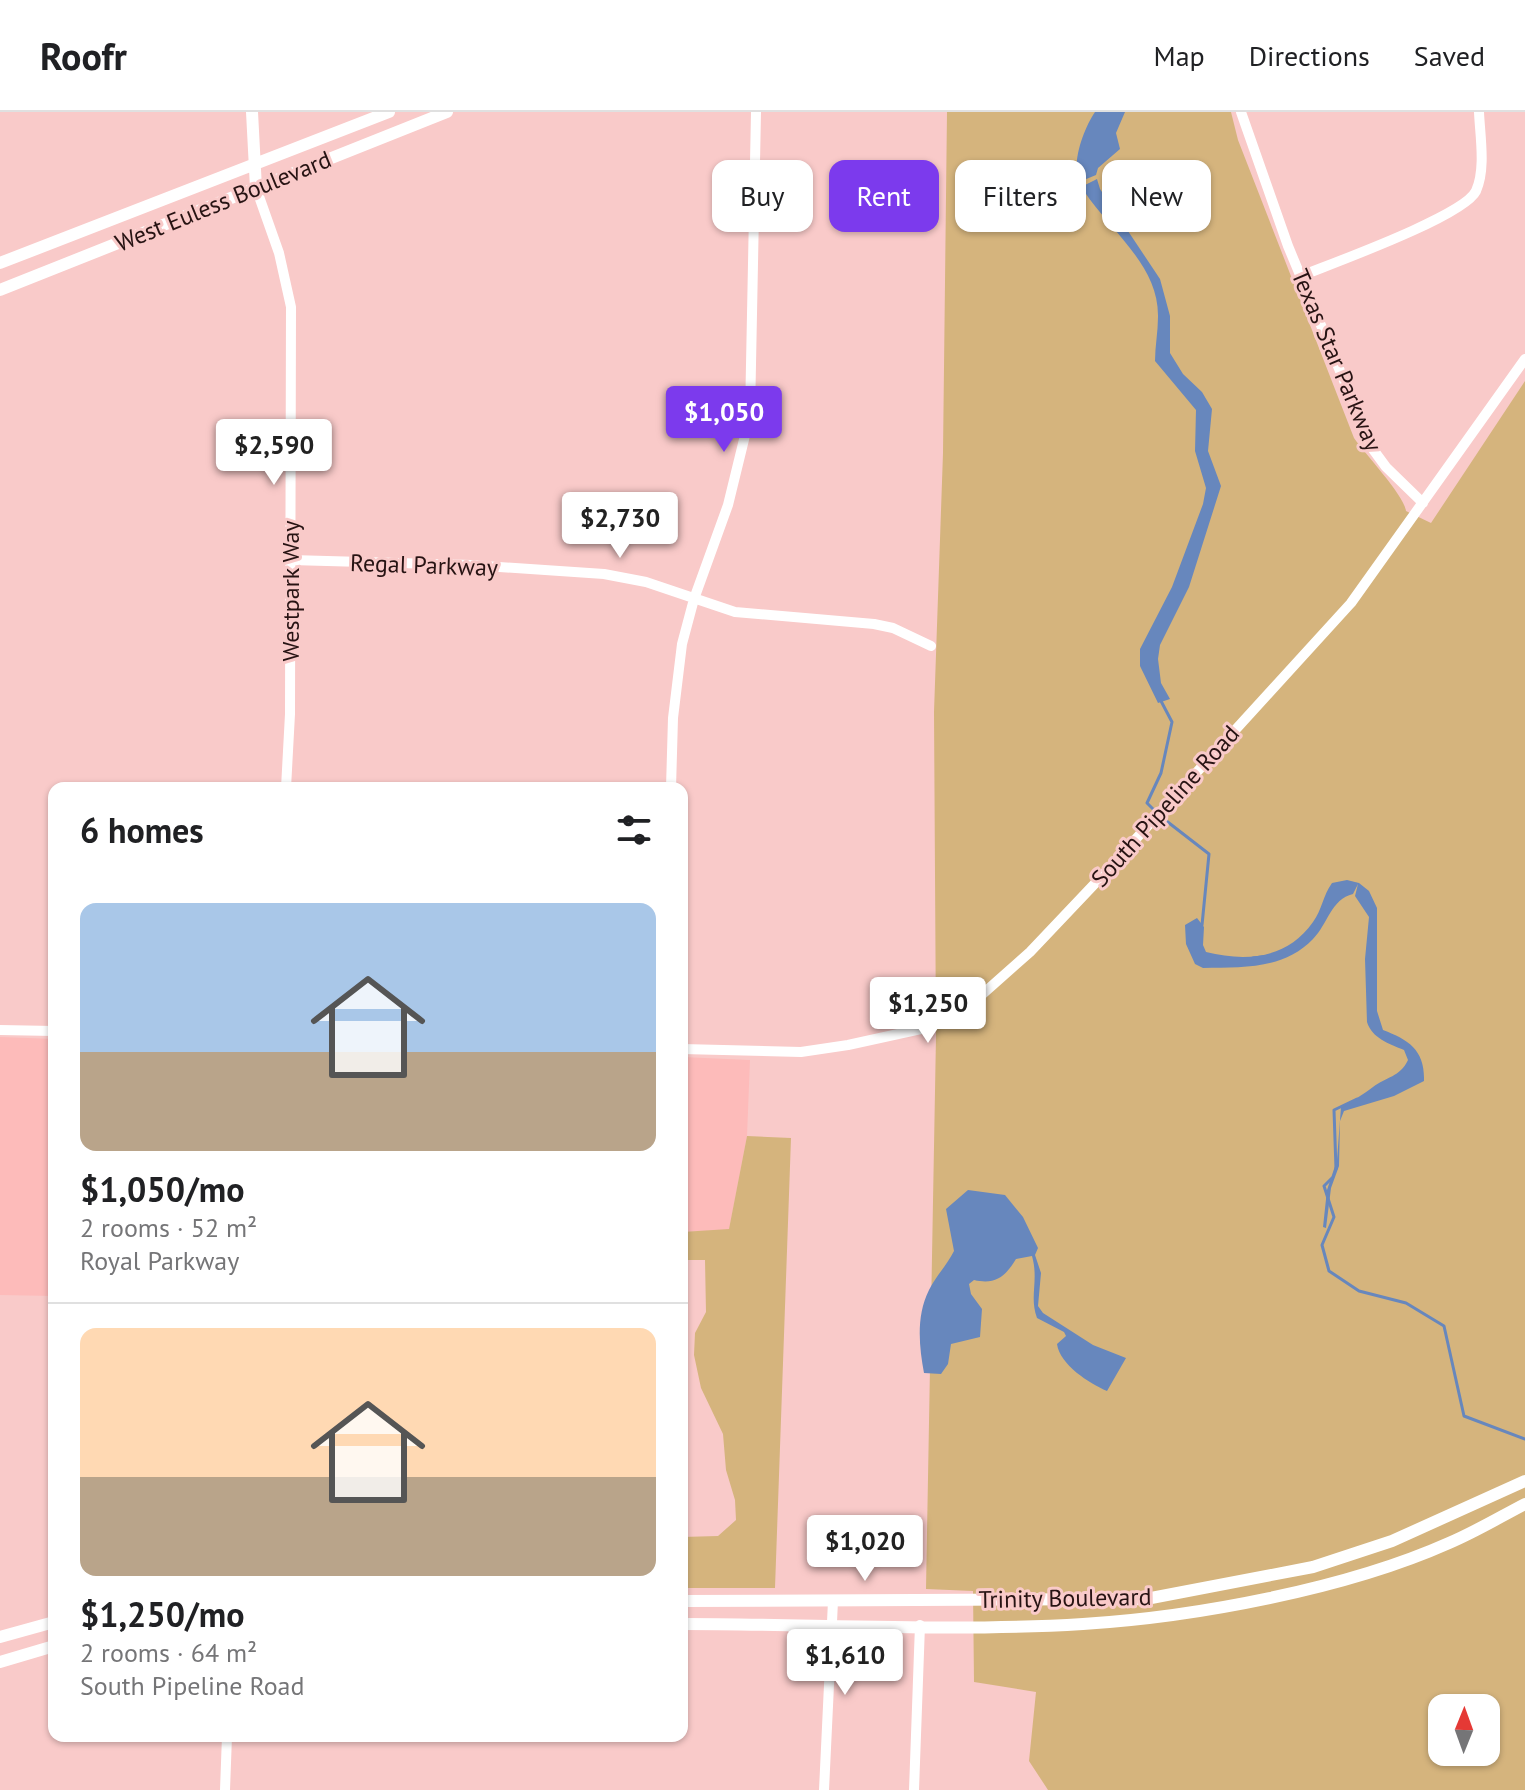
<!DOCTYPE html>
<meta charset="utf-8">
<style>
:root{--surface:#fff;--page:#f6f6f6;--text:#202124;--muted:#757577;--line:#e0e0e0;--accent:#7c3aed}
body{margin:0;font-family:"PT Sans",sans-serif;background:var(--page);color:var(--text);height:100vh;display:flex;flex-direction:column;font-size:30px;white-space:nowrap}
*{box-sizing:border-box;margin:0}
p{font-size:26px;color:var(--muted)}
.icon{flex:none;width:44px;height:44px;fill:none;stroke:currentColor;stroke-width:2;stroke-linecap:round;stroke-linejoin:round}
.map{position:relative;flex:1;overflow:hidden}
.details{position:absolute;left:48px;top:670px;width:640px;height:960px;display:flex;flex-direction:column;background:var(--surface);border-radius:16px;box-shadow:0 2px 6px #0004}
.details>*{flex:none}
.banner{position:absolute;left:712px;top:48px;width:692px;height:72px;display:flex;gap:16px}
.needle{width:52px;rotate:1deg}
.buttons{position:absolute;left:1428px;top:1582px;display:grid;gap:16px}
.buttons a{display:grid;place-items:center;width:72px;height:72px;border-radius:16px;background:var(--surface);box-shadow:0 2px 6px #0004;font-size:40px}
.price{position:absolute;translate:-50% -68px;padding:0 18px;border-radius:8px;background:#fff;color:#222;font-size:26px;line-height:52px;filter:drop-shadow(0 2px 4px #0008)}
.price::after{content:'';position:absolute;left:50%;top:48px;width:24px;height:18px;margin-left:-12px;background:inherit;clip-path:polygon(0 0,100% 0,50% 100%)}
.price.active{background:var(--accent);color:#fff}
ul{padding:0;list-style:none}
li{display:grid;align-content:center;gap:16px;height:424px;padding:0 32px}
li+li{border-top:2px solid var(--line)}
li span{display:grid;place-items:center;height:248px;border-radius:16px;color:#555}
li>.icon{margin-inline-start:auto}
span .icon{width:144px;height:144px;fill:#fffc;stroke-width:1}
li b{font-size:34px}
h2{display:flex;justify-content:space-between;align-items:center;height:96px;padding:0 32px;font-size:34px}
.tag{padding:0 28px;border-radius:16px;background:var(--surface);box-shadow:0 2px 6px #0004;font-size:28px;line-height:72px}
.tag.active{background:var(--accent);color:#fff}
header{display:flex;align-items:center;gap:48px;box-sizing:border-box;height:112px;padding:0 40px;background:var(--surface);border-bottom:2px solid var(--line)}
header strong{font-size:38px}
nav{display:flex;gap:44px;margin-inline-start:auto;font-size:28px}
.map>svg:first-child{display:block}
.built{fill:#fdbbba}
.green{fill:#d5b47d;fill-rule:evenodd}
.water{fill:#6787bd}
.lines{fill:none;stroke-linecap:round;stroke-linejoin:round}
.stream{stroke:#6787bd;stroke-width:3}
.minor{stroke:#fff;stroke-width:10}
.major{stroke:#fff;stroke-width:12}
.labels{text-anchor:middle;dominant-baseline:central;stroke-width:6;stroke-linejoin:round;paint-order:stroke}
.street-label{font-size:24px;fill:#271313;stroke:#f9cac9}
</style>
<header>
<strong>Roofr</strong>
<nav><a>Map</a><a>Directions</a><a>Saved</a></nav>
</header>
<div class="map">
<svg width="1525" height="1678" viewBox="0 0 1525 1678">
<rect width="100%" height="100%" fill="#f9cac9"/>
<path class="built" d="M0,925L54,927V1184L0,1183Z
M682,945L750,948L747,1024L729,1118L682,1120Z"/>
<path class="green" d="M947,0H1231L1238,28L1354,326C1365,342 1404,383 1406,399L1431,411L1525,269V1678H1048L1029,1649L1036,1580L974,1570L973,1479L926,1477L936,924L934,600L943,341ZM1442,1596H1486V1640H1442Z
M747,1024L791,1026L775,1476H682V1425L718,1424L736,1408L735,1388L726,1358L723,1322L701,1276L694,1243L695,1221L706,1200L705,1148H682V1120L729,1117Z"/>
<path class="water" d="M1095,0H1125L1116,21L1120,37L1098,56L1096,63L1079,70C1071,51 1084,16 1095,0Z
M1097,67L1100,77L1160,167L1170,204V241L1183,262L1202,280L1212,297L1208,339L1221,374L1189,475L1160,533L1158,547L1161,571L1170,587L1158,591L1140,554V537L1172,475L1203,392L1206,376L1195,339L1196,298L1155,249C1155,234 1158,220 1158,205C1159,153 1110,119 1084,79L1083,74Z
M1347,768L1359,771L1369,779L1377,796V899L1383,918C1409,928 1425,938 1424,969L1394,984L1344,999L1340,1009L1339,1054L1331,1076L1326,1116L1323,1115L1327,1078L1337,1048L1341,995C1353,989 1362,983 1373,975C1386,965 1400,965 1408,948L1404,938C1389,932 1372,926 1367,910L1365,847L1369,805L1355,784L1358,772L1353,782C1331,787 1328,812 1313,827C1283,858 1243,855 1203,856L1195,852L1186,832L1185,813L1197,806L1204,815L1203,833L1206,840C1246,850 1287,847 1313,810C1322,798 1323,783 1332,771Z
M968,1078L1005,1083L1023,1105L1038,1136L1035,1143L1041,1161L1038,1194L1043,1201L1093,1233L1126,1246L1107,1279C1089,1271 1060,1253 1057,1232L1066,1224L1064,1220L1037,1206C1029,1184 1039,1169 1032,1144L1016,1147C1005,1165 995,1173 974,1168L969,1172L971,1182L982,1197L980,1225L951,1232L948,1252L941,1262L924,1261C919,1234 916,1204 929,1178C936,1164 947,1153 954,1139L946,1097Z"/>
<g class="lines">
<path class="stream" d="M1155,699L1147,691L1161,661L1172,610L1161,589
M1160,704L1209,742L1202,813
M1253,846L1270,844
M1336,1057L1334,998L1357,987
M1332,1066L1324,1074L1334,1105L1322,1133L1329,1159L1359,1179L1406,1191L1444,1214L1464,1304L1525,1327"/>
<path class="minor" d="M1241,0L1288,134L1372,336L1386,355L1423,391
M256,76L279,141L291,195L290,602L286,676
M1301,164C1333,151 1464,104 1476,79C1486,57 1480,24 1479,0
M291,448L471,453L604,462L646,470L735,500L874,512L893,516L931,534
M671,676L673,606L682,532L694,487L728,393L750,303L756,0
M0,918L54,919
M682,937L801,940L848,933L930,915L968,895L1030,840L1103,763L1351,491L1525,247
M225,1678L227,1624
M824,1678L833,1489
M914,1678L920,1513"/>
<path class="major" d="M252,0L256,76
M0,151L389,0
M0,178L447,0
M682,1489L1146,1487L1313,1455L1392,1429L1525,1369
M682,1512C815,1512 950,1520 1083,1512C1195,1505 1346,1477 1449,1431C1475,1420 1500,1405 1525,1392
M0,1525L54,1510
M0,1550L54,1534"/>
</g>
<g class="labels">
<g class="street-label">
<text transform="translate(223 89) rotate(-22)">West Euless Boulevard</text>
<text transform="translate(1337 248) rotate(67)">Texas Star Parkway</text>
<text transform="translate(424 453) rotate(2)">Regal Parkway</text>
<text transform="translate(290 479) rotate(-90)">Westpark Way</text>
<text transform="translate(1165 694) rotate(-48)">South Pipeline Road</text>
<text transform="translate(1065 1486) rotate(-1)">Trinity Boulevard</text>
</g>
</g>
</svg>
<div class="buttons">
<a><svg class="needle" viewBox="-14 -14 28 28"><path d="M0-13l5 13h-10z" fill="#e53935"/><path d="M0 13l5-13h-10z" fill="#757577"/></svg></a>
</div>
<b class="price active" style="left:724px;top:342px">$1,050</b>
<b class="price" style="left:274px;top:375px">$2,590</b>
<b class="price" style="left:620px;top:448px">$2,730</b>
<b class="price" style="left:928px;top:933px">$1,250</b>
<b class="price" style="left:865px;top:1471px">$1,020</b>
<b class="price" style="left:845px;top:1585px">$1,610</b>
<div class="banner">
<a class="tag">Buy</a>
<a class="tag active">Rent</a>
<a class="tag">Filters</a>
<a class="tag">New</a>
</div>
<section class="details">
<h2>6 homes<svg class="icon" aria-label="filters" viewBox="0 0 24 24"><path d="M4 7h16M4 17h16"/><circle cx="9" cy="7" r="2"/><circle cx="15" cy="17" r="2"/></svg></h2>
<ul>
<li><span style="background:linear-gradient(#a9c7e8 60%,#b9a48a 0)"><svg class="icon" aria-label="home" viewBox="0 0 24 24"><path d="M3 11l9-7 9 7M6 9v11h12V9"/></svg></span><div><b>$1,050/mo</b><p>2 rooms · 52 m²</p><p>Royal Parkway</p></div></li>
<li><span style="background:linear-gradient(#ffd9b3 60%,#b9a48a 0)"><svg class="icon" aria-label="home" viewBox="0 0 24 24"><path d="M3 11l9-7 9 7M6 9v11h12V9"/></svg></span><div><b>$1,250/mo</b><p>2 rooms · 64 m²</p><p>South Pipeline Road</p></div></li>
</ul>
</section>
</div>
